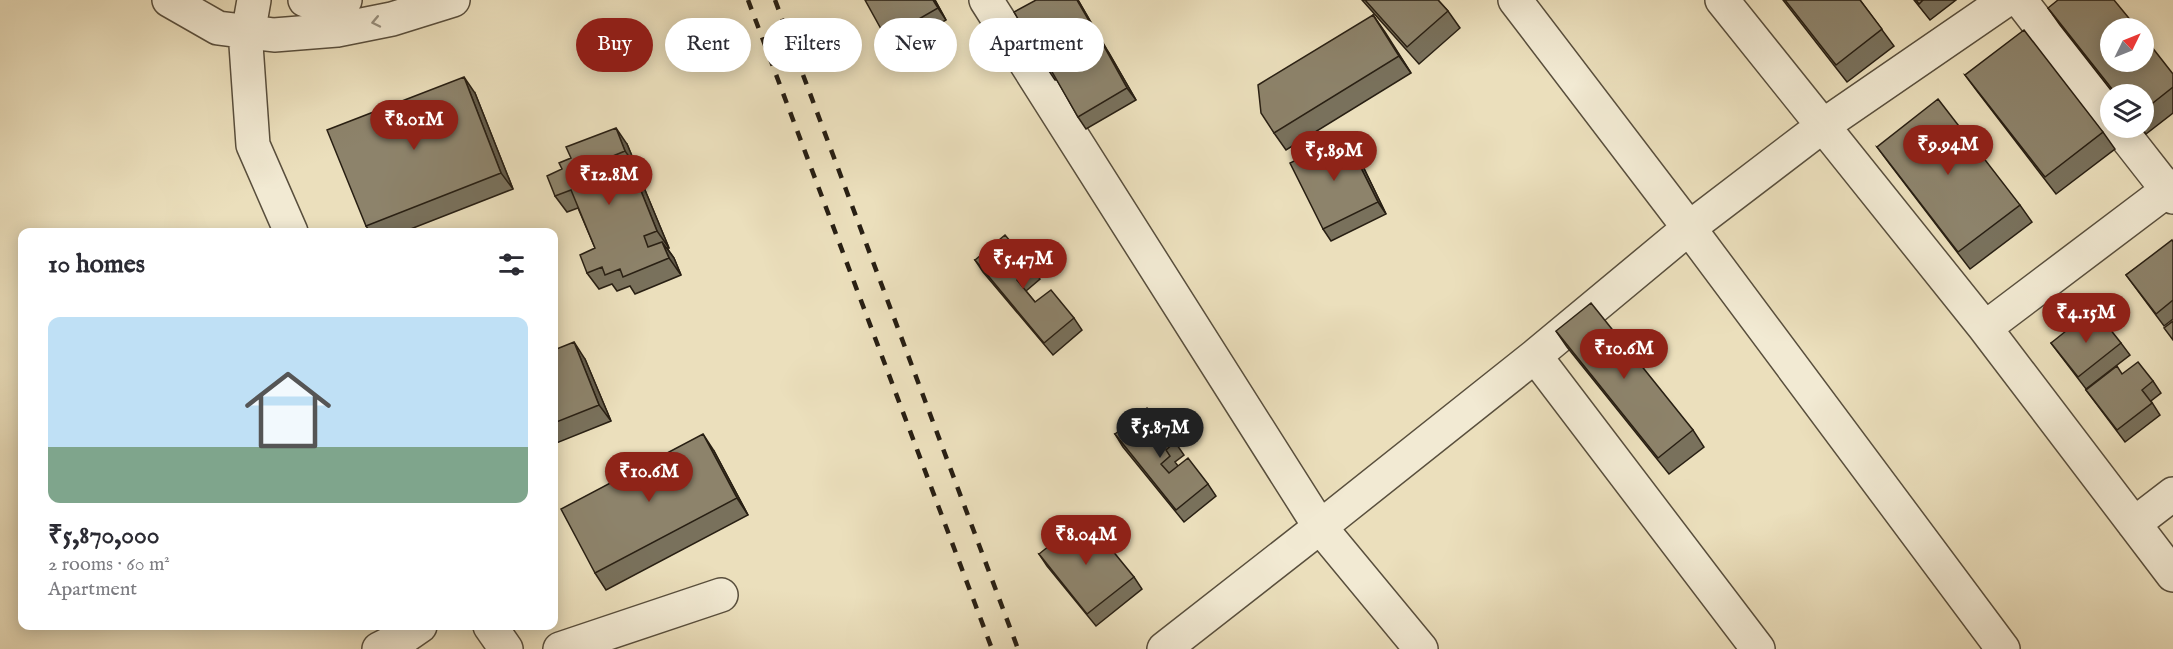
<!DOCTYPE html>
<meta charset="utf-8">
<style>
:root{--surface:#fff;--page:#f2f2f3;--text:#2b2b33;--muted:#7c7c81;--accent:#8f2418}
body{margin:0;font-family:"IM FELL English",serif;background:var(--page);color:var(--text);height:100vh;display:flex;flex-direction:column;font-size:22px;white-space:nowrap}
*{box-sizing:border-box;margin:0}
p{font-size:20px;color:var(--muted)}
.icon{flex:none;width:33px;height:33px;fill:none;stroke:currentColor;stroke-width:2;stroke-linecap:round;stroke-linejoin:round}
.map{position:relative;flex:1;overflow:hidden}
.panel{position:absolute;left:18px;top:228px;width:540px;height:402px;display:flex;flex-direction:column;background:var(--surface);border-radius:12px;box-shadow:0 3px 15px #0003}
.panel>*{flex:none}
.top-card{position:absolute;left:576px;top:18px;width:570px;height:54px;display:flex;gap:12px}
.needle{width:39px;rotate:47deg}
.fabs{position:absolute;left:2100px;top:18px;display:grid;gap:12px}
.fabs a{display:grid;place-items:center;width:54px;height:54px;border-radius:50%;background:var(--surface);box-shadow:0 3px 15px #0003;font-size:30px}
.price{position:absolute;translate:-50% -51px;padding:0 14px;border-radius:21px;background:var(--accent);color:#fff;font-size:20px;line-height:39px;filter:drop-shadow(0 2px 3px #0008)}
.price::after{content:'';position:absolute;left:50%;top:36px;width:18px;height:14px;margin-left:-9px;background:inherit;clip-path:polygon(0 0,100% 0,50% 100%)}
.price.selected{background:#222;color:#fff}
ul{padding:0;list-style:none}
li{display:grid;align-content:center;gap:12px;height:318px;padding:0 30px}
li span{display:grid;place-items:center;height:186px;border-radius:12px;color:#555}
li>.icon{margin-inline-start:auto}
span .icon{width:108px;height:108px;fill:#fffc;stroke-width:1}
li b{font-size:26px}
h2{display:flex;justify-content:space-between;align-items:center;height:72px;padding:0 30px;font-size:26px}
.tag{padding:0 21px;border-radius:27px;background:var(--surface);box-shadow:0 3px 15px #0003;font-size:21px;line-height:54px}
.tag.selected{background:var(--accent);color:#fff}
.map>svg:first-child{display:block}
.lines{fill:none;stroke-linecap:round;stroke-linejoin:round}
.minor-casing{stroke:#594f3d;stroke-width:36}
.minor{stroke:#f2ead3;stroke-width:33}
.rail{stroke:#281f13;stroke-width:4.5;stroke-dasharray:10 10;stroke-linecap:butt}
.wall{fill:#79715c;stroke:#281f13;stroke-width:1.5}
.shaded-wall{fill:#635c4b;stroke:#281f13;stroke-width:1.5}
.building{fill:#8d836b;stroke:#281f13;stroke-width:1.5}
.oneway{stroke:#978f7d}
</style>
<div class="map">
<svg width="2173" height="649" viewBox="0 0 2173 649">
<rect width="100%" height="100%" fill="#ebdfbc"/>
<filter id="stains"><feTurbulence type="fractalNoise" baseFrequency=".00333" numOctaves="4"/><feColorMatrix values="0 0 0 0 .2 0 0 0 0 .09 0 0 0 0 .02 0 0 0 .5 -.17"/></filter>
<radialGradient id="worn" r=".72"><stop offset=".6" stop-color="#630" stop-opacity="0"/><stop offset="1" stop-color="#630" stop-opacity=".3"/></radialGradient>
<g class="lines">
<defs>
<path id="minor" d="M169,0L218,28L274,35L337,30L392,19L453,0
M254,0L246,45L253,145L291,232
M305,0L337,2L345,0
M986,0L1320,527L1164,649
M1515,0L1689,228L2003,649
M1722,0L1985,328L2173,575
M2020,0L2110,116
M2119,128L2173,197
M1985,328L2173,186
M1535,356L1758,649
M2134,524L2173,494
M490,626L506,649
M379,649L407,635L420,626
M560,649L721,595
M1421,649L1320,527L1535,356L1689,228L1824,125L2006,0"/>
</defs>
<use href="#minor" class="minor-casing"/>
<use href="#minor" class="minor"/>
<path class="rail" d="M748,0L992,649
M775,0L1018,649"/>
</g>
<path class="wall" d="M935,0L946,20L894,50L886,38Z
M1036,0H1078L1136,100L1086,129L1078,117L1057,80H1055L1047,68Z
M1362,0H1438L1448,11L1460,28L1419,64Z
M1783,0H1860L1894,46L1847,82Z
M1914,0H1956L1930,20Z
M2048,8L2173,74V113L2146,134L2141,128H2144V94H2114L2060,25Z
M1373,15L1411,73L1286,150L1274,133Z
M1965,75L2103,132L2115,149L2056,194L1977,91Z
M475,93L513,189L403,232H370L366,226Z
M1345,136L1354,148L1386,214L1331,241L1323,229Z
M627,144L637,168L634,169L640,178L669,248H667L674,258L681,275L635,294L630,286L617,291L612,284L599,289L587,273L595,248L578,208L567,212L555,196L562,169Z
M1877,147L2020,205L2032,222L1970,269L1889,163Z
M2173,242V319L2164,326L2126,275Z
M975,260L1032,267L1040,279L1026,291L1035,302L1074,318L1082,330L1053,355L983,272Z
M2086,324L2121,343L2130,355L2086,389L2051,343Z
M1556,331L1693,430L1704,447L1669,474L1567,347Z
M554,350L585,359L611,421L554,444Z
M2153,381L2161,393L2151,401L2160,415L2125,442L2086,390Z
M1115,434L1175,442L1184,455L1175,462L1178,466L1208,484L1216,496L1184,522L1123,447Z
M714,451L748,515L606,590L595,573Z
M1039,554L1134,577L1142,589L1096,626L1047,566Z"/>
<path class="shaded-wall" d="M933,0H935L946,20L938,8Z
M1077,0H1078L1107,50L1099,38Z
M1373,15L1385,32L1411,73L1399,56Z
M1101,41L1109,53L1136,100L1127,88Z
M464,77L475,93L513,189L501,173Z
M616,128L627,144L637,168L625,151Z
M1345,136L1354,148L1386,214L1378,202Z
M629,161L640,178L669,248L657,231Z
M662,242L674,258L681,275L669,258Z
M574,342L585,359L611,421L599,405Z
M703,434L714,451L748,515L737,498Z"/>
<path class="building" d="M865,0H933L938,8L886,38Z
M1036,0H1077L1099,38L1047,68L1014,12Z
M1365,0H1438L1448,11L1407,47Z
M1785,0H1860L1882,29L1836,65Z
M1916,0H1923L1919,4Z
M2058,0H2114L2137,28H2110V62H2144V37L2173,74V87L2144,110V94H2116L2048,8Z
M1373,15L1399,56L1274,133L1261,113L1258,85Z
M2024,30L2103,132L2045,177L1965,75Z
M1101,41L1127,88L1078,117L1051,70Z
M464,77L501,173L366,226L327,130Z
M1938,99L2020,205L1958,252L1877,147Z
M616,128L625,151L613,156L617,166L629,161L657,231L644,236L648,247L662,242L669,258L623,277L620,269L605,275L602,267L587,273L580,255L595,248L571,190L555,196L547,176L562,169L559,163L571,158L566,147Z
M1345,136L1378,202L1323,229L1290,163Z
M1005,235L1032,267L1017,280L1035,302L1051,290L1074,318L1044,343L975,260Z
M2172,240L2173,242V300L2156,314L2126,275Z
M1591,303L1693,430L1658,458L1556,331Z
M2098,314L2121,343L2078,377L2051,343L2081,319L2086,324Z
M2173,321V340L2164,328Z
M574,342L599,405L554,423V350Z
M2138,362L2153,381L2142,390L2152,403L2117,430L2086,390L2117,366L2122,374Z
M1147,408L1175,442L1166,450L1170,456L1161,464L1169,473L1188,458L1208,484L1176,510L1115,434Z
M703,434L737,498L595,573L561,509Z
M1085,517L1134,577L1087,614L1039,554Z"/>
<defs><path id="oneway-chevron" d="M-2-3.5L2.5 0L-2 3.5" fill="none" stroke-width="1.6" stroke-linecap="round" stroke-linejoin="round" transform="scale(1.5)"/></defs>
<use class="oneway" href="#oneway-chevron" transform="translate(376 22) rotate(168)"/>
<rect width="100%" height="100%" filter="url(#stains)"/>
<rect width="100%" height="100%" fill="url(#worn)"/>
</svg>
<div class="fabs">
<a><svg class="needle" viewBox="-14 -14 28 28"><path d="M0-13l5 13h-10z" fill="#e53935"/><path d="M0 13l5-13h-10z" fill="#7c7c81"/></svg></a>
<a><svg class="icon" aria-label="layers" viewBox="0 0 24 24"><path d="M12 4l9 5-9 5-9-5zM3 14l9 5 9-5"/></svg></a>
</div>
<b class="price" style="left:414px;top:151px">₹8.01M</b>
<b class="price" style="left:1948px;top:176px">₹9.94M</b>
<b class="price" style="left:1334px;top:182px">₹5.89M</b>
<b class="price" style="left:609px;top:206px">₹12.8M</b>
<b class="price" style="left:1023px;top:290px">₹5.47M</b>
<b class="price" style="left:2086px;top:344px">₹4.15M</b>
<b class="price" style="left:1624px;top:380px">₹10.6M</b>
<b class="price selected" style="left:1160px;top:459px">₹5.87M</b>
<b class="price" style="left:649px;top:503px">₹10.6M</b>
<b class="price" style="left:1086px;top:566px">₹8.04M</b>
<div class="top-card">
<a class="tag selected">Buy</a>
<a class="tag">Rent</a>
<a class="tag">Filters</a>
<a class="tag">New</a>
<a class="tag">Apartment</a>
</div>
<section class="panel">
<h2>10 homes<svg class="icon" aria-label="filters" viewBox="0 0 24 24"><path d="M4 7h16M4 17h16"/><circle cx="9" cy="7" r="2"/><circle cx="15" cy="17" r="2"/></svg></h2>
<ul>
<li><span style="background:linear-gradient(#bfe0f5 70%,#7fa58c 0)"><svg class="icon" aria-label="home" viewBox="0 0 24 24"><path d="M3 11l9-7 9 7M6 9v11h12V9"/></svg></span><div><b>₹5,870,000</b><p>2 rooms · 60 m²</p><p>Apartment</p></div></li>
</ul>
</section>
</div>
